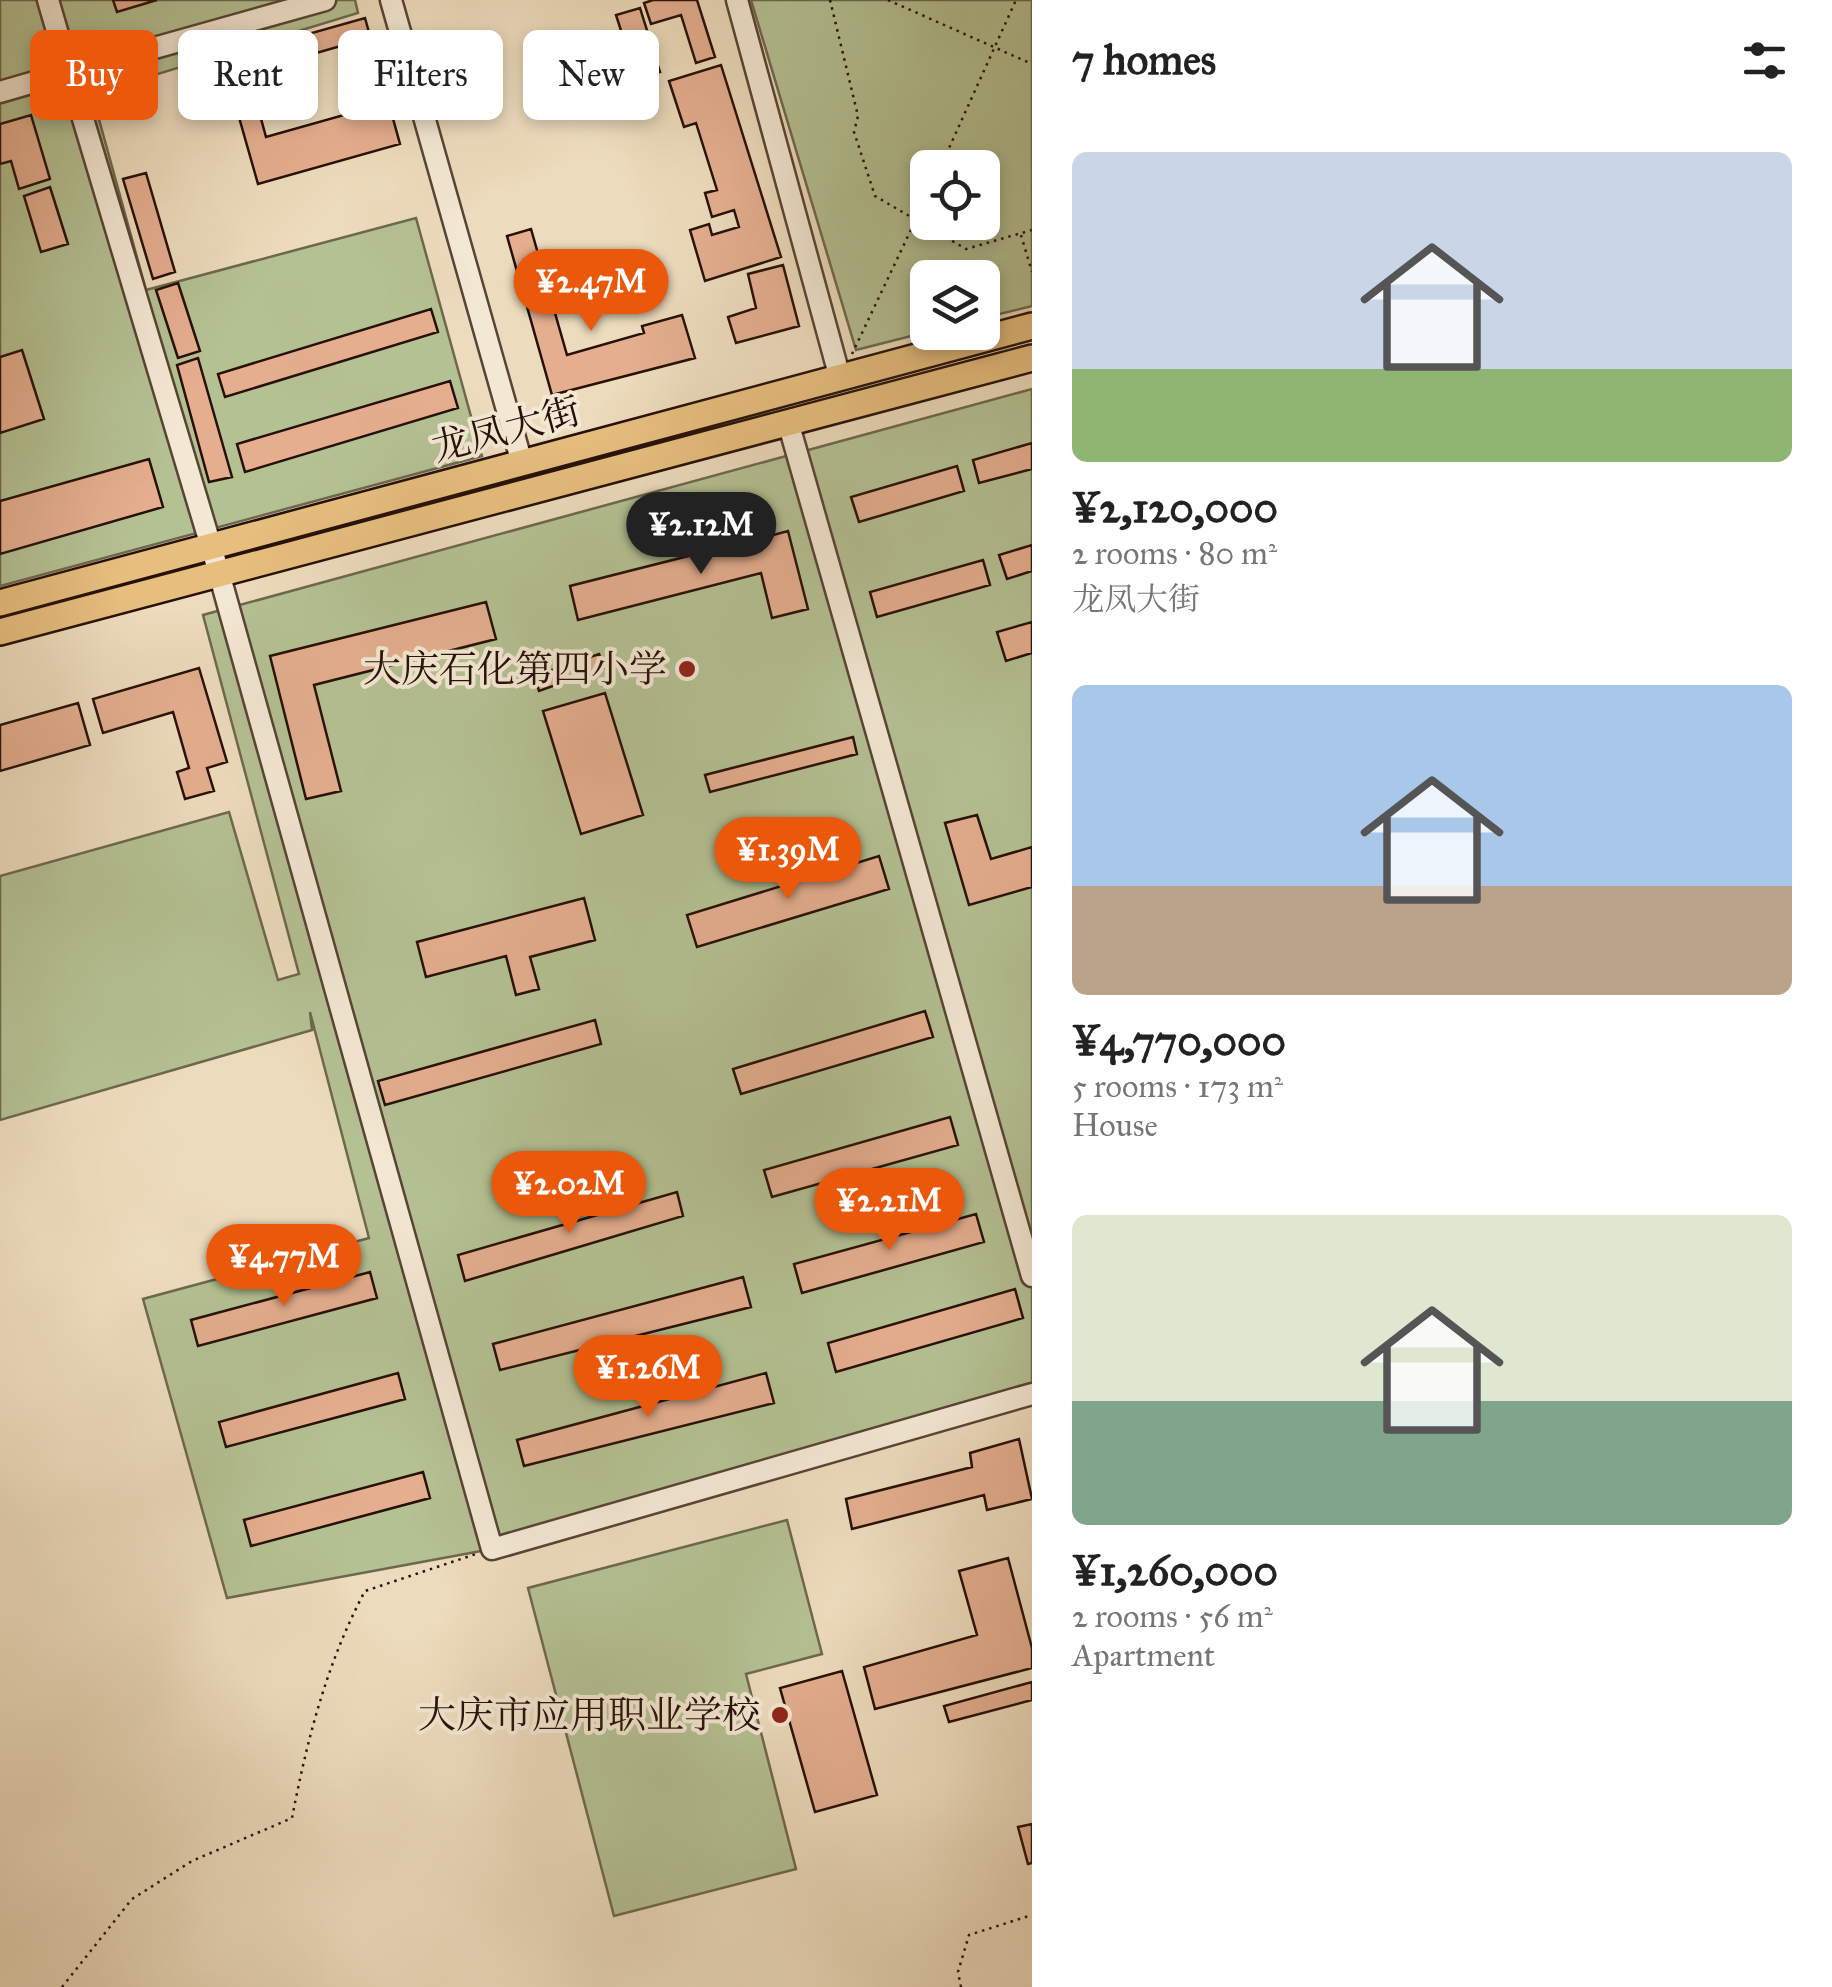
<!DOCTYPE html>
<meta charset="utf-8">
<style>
:root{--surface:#fff;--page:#f6f6f6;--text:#222;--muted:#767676;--accent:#ea580c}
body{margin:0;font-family:"IM FELL Great Primer","Noto Serif SC",serif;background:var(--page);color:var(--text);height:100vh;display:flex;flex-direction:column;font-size:38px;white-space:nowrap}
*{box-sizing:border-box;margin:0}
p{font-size:32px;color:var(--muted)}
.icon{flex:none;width:55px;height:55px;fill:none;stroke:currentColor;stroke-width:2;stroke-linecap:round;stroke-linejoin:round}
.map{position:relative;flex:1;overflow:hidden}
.drawer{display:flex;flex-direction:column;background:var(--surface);width:800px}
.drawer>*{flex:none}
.guide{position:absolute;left:30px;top:30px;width:850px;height:90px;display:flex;gap:20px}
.buttons{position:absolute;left:910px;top:150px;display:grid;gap:20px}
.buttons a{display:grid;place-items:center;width:90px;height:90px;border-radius:15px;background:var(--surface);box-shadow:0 5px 15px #0003;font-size:50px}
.price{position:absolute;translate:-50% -85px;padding:0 22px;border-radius:35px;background:var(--accent);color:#fff;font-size:32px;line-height:65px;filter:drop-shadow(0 2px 5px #0008)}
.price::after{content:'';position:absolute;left:50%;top:60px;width:30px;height:22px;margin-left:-15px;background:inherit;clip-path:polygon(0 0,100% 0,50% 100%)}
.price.selected{background:#222;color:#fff}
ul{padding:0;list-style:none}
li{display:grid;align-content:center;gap:20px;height:530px;padding:0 40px}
li span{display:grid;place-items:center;height:310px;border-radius:15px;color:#555}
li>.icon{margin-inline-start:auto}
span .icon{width:180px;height:180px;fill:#fffc;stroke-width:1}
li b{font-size:42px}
h2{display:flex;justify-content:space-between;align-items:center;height:120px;padding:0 40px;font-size:42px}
.chip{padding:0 35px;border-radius:15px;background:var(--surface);box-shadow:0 5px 15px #0003;font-size:35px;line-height:90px}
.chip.selected{background:var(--accent);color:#fff}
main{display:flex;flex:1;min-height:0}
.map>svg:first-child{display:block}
.green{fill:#b4c193;stroke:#6d684d;stroke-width:2.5;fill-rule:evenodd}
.building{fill:#e4ae8f;stroke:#261007;stroke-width:2.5}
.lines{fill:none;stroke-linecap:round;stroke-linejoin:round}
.minor-casing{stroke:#584334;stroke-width:25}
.major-casing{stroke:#261007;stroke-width:30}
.path{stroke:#261007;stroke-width:2.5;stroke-dasharray:2.5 5;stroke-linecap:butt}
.minor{stroke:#f3e8d3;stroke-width:20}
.major{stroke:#e6be7e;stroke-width:25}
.poi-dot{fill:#8f2418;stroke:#f3e8d3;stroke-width:4}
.labels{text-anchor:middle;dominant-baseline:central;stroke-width:8;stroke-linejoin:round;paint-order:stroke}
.street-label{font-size:38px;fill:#261007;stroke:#f3e8d3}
.poi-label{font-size:38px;fill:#261007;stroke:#f3e8d3;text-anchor:end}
</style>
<main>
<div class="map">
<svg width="1032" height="1987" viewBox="0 0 1032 1987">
<rect width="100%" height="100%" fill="#ecdbbc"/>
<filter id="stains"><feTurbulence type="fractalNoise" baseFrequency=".002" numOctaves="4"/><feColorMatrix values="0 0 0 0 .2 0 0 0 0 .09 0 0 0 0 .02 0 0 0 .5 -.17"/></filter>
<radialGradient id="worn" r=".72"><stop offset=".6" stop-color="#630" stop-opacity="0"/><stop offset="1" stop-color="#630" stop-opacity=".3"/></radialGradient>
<path class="green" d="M0,0H355L358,13L92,94L146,290L416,218L482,456L0,586Z
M751,0H1032V306L983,318L982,278H928L927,332L856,350ZM928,168H982V222H928Z
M1032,389V1394L492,1549L227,1598L143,1299L369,1238L310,1012L312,1030L0,1120V876L229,812L278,980L299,974L203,615Z
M787,1520L822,1654L746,1674L796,1869L614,1916L528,1588Z"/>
<path class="building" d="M113,0H157L117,12Z
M653,0H697L715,57L696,63L681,15L651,24L644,3Z
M640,8L660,72L637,80L616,15Z
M365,18L400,144L258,184L223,61L283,44L288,59L248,71L266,137L369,108L351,43L306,56L301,36Z
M721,65L781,257L705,281L690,230L709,224L712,235L739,227L734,210L712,217L705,193L717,190L696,123L684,127L669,81Z
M31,115L50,179L19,189L11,161L0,164V124Z
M146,173L175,272L153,279L123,179Z
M50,187L68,244L41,252L24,196Z
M531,229L567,355L644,333L642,326L682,315L695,358L552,395L507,236Z
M783,265L799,326L736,343L728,317L756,308L748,274Z
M178,283L200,351L178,358L156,290Z
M431,309L438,332L225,397L218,374Z
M22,350L44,419L0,433V357Z
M198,358L232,477L209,482L177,365Z
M450,381L458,408L245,472L237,444Z
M1032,443V469L979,483L973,460Z
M149,459L163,507L0,554V501Z
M957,466L964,491L859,522L851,497Z
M788,531L808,609L772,618L761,573L578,620L570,586L708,551L705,539L728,533L732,546Z
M1032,545V571L1007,579L999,555Z
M983,560L990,585L877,617L870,592Z
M486,602L496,639L314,685L341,791L306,799L270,656Z
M1032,622V653L1006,661L997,632Z
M599,654L604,668L539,691L534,676Z
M199,668L227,762L207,768L214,791L185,799L177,772L189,768L173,712L103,733L93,699Z
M605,693L643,815L581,834L543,711Z
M78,703L90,745L0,771V725Z
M853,737L857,754L710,792L705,775Z
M977,815L991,859L1032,847V887L969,905L945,823Z
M879,856L889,889L697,947L687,915Z
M584,898L595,940L530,957L539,989L516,995L506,956L426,977L417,942Z
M925,1011L933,1037L741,1094L733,1069Z
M595,1020L601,1044L385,1105L378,1081Z
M950,1117L958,1145L772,1197L764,1170Z
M677,1192L683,1216L465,1281L458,1255Z
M976,1214L984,1242L802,1293L794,1264Z
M370,1272L377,1298L198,1346L191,1320Z
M743,1277L751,1307L500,1370L493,1344Z
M1015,1289L1023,1318L836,1372L828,1343Z
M398,1373L405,1399L226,1447L219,1422Z
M766,1373L774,1403L524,1466L517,1440Z
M1019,1439L1032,1499L987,1510L984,1495L852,1529L846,1499L972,1467L970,1453Z
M423,1472L430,1498L251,1546L244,1520Z
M1008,1558L1032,1648V1668L875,1709L864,1667L977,1635L959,1571Z
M842,1671L877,1795L815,1812L780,1688Z
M1032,1682V1700L949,1722L944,1706Z
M1032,1824V1863L1028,1864L1018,1827Z"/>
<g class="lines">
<defs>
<path id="minor" d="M48,0L69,72L325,0
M391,0L522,463
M737,0L840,378
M0,92L69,72L219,573L492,1549L1032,1394
M788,422L1032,1276"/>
<path id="major" d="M0,603L1032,326
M0,632L1032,358"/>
</defs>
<use href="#minor" class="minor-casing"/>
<use href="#major" class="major-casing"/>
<path class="path" d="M830,0L858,116L854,132L875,196L966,249L1032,230
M888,0L1032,64
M940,168L1016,0
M1021,235L1032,272
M852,354L928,194
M62,1987L132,1899L192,1861L292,1818C307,1740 327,1662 365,1591L476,1554
M961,1987L958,1972L969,1935L1032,1915"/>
<use href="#minor" class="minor"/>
<use href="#major" class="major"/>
</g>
<g class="poi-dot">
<circle cx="687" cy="669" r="10"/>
<circle cx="780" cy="1715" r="10"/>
</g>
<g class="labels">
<g class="street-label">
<text transform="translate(506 429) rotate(-15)">龙凤大街</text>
</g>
<g class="poi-label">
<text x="667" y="669">大庆石化第四小学</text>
<text x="760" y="1715">大庆市应用职业学校</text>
</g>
</g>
<rect width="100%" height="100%" filter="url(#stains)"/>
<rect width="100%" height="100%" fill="url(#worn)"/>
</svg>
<div class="buttons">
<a><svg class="icon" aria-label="locate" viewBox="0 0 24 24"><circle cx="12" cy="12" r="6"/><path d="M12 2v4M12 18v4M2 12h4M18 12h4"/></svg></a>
<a><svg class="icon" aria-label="layers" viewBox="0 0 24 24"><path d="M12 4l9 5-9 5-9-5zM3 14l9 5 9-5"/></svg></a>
</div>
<b class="price" style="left:591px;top:334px">¥2.47M</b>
<b class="price selected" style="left:701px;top:577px">¥2.12M</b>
<b class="price" style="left:788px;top:902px">¥1.39M</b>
<b class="price" style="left:569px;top:1236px">¥2.02M</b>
<b class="price" style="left:889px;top:1253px">¥2.21M</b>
<b class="price" style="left:284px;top:1309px">¥4.77M</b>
<b class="price" style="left:648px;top:1420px">¥1.26M</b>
<div class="guide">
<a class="chip selected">Buy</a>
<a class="chip">Rent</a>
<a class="chip">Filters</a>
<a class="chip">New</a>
</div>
</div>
<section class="drawer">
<h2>7 homes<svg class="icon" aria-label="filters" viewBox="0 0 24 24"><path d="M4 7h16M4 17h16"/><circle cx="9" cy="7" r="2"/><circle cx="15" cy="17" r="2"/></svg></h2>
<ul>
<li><span style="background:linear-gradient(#c9d6e8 70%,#8fb573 0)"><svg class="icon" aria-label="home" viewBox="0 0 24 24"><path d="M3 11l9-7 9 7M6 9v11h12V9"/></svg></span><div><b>¥2,120,000</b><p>2 rooms · 80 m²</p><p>龙凤大街</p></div></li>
<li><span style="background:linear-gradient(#a9c7e8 65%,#b9a48a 0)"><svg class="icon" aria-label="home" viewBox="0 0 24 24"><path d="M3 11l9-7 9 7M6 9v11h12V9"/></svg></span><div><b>¥4,770,000</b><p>5 rooms · 173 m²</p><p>House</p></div></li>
<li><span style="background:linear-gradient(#dfe7d0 60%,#7fa58c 0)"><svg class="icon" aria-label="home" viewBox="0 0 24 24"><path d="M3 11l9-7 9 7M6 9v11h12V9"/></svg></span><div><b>¥1,260,000</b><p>2 rooms · 56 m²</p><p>Apartment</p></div></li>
</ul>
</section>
</main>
